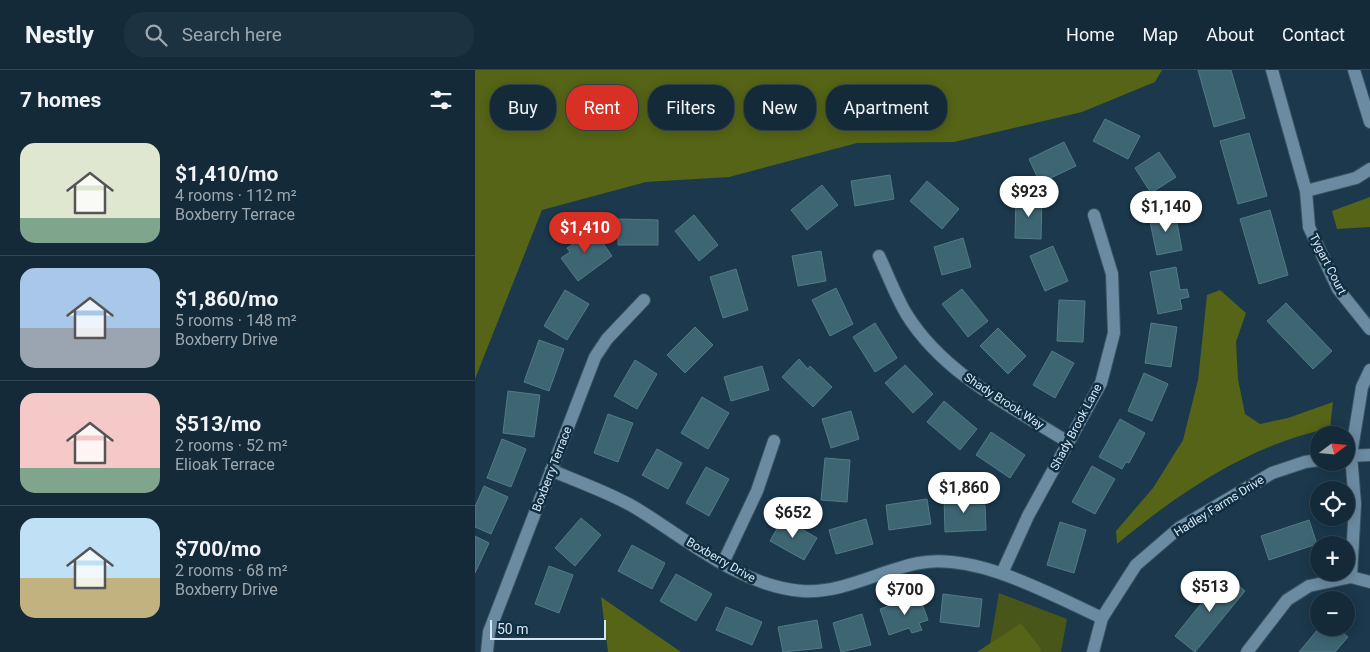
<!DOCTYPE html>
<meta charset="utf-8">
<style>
:root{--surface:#142a39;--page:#1d3241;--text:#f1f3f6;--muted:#9da7ae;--line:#334653;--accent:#d93025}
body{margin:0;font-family:Roboto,sans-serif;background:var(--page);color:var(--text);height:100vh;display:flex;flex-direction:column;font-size:19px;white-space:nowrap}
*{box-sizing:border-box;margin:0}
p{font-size:16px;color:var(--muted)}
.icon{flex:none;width:28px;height:28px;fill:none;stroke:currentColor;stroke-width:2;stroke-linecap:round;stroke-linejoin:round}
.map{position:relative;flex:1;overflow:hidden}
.drawer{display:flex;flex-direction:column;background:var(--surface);width:475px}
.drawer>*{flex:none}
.guide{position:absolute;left:15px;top:15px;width:475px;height:45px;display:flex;gap:10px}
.needle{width:32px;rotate:74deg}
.tools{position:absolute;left:835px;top:356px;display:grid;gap:10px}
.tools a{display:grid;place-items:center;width:45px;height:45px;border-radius:50%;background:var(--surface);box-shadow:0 2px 12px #0003,0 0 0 1px var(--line);font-size:25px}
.scale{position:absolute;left:15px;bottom:12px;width:116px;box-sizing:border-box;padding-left:5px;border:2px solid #d5e6f3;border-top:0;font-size:14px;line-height:18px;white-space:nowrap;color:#d5e6f3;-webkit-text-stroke:4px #102e41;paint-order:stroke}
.price{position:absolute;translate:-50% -42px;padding:0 11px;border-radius:18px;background:#fff;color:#222;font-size:16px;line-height:32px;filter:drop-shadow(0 1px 2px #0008)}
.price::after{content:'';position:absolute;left:50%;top:30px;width:15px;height:11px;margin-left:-8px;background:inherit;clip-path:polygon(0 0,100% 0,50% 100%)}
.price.on{background:var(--accent);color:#fff}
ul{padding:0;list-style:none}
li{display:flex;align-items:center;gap:15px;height:125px;padding:0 20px}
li+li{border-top:1px solid var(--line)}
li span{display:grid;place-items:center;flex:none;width:140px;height:100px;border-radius:15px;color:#555}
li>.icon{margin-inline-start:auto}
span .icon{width:60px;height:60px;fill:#fffc;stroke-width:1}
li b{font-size:21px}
h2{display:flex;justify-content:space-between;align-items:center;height:60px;padding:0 20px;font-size:21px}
.chip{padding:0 18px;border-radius:20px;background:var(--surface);box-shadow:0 2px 12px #0003,0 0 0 1px var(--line);font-size:18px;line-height:45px}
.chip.on{background:var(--accent);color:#fff}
header{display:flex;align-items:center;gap:30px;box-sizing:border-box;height:70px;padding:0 25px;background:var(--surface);border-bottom:1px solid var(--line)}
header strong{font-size:24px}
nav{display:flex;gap:28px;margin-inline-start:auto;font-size:18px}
.search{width:350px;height:45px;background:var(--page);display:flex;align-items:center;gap:12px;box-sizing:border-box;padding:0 18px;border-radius:20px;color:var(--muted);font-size:19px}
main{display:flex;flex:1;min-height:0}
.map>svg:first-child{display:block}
.green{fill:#495619}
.forest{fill:#556416}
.building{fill:#3d6572;stroke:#527b88}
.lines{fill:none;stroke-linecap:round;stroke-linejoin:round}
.minor-casing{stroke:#385363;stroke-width:14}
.tertiary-casing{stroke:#385363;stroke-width:14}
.minor{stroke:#6b8ba2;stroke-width:12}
.tertiary{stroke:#6b8ba2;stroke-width:12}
.labels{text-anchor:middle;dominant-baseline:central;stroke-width:5;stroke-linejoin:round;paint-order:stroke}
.street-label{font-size:12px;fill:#d5e6f3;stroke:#102e41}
</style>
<header>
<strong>Nestly</strong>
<div class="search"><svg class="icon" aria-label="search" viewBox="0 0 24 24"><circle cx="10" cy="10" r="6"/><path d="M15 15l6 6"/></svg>Search here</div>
<nav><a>Home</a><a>Map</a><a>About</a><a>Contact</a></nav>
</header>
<main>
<section class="drawer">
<h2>7 homes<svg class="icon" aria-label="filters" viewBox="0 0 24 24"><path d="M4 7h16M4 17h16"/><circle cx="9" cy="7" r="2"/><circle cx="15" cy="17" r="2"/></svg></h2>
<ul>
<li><span style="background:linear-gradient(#dfe7d0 75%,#7fa58c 0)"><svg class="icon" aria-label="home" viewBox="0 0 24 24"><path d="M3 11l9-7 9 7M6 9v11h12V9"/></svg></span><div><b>$1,410/mo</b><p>4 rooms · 112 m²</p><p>Boxberry Terrace</p></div></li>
<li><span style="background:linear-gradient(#a9c7e8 60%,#9aa5b1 0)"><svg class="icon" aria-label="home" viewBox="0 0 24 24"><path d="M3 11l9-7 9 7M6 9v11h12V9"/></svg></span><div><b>$1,860/mo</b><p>5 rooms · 148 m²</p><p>Boxberry Drive</p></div></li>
<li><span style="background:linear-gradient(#f6c9c9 75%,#7fa58c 0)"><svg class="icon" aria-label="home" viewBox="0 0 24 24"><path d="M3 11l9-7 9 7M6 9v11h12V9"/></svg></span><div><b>$513/mo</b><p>2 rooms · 52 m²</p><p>Elioak Terrace</p></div></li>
<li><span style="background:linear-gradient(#bfe0f5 60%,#c2b280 0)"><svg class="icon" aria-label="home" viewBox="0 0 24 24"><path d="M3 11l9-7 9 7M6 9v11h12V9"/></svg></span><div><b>$700/mo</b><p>2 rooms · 68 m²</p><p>Boxberry Drive</p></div></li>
</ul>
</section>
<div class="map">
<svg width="895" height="582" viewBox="0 0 895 582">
<rect width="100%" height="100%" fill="#1b384c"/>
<path class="green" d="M524,523L592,549L586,582H565L567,580L546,554L515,574Z"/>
<path class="forest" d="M0,0H687L680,12L607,42L479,72L382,73L254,107L171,112L67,140L0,309Z
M895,127V157L862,159L857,141Z
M745,220L771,243L761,272L763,309L770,344L785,354L813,348L858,332L855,358C774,375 705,422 642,474L641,461L678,418L708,370L723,310L732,225Z
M126,527L206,582H133Z
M546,553L567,580L565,582H502Z"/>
<path class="building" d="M723,0H756L770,48L739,57Z
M630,49L665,66L653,89L618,71Z
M774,63L792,126L763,134L745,71Z
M589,72L601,96L565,113L554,89Z
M684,82L701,107L676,123L660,98Z
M415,105L419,129L380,136L376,111Z
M452,111L484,139L467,159L435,131Z
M347,115L363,135L332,160L316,140Z
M541,127L567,128L566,169L540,168Z
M795,140L813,205L784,214L765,149Z
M700,142L707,180L682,185L674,147Z
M219,145L243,175L224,191L200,161Z
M143,149L183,150V175H143Z
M108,158L114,167L120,162L137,186L103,211L86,188L95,182L92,178L100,173L96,167Z
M488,168L496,197L467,205L459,177Z
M578,176L593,211L570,221L555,186Z
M346,181L351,211L323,216L317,186Z
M701,197L705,220L712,219L714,227L705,229L707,239L683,244L675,202Z
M261,199L273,240L248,248L235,207Z
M361,218L378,254L355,266L337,230Z
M487,219L513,251L493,267L467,234Z
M90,220L114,234L92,270L69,256Z
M584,230L610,231L608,272L582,271Z
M811,233L857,281L838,299L792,251Z
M400,253L422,288L400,302L378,267Z
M676,253L702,257L696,297L670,293Z
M220,257L238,275L210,303L192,285Z
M523,258L551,286L533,304L505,276Z
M64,270L89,279L74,321L49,312Z
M577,281L599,293L580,328L558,315Z
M324,289L333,299L335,296L357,317L338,337L307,307Z
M160,290L182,304L162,339L139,326Z
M430,295L458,324L438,343L410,313Z
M287,296L294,320L256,331L249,307Z
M669,303L693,314L677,351L653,341Z
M33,321L65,325L59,367L28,363Z
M227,327L254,343L233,379L206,363Z
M469,331L502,359L485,380L452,352Z
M376,341L384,369L356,378L347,349Z
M133,344L158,353L143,392L119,383Z
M645,349L670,363L654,393L651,392L647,399L624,387Z
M516,362L550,385L535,408L501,385Z
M27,369L51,379L36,417L12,408Z
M182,379L207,393L193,419L167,405Z
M350,388L375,390L372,432L346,430Z
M617,396L640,409L620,444L597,432Z
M231,397L254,409L234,446L211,433Z
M9,416L33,427L16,464L0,457V437Z
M501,425L502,435H510L511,460L470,462L469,426Z
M452,429L456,454L414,460L411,435Z
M106,448L126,465L100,496L80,478Z
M308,448L342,468L329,490L295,471Z
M391,449L398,474L361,484L354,460Z
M834,450L842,474L794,490L786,466Z
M585,452L611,460L599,503L572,495Z
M0,466L14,473L0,503Z
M157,475L190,493L177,519L143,501Z
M74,496L98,505L84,543L60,534Z
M201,504L237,524L221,551L185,531Z
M750,504L770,521L720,582L700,566Z
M468,524L507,529L504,557L465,552Z
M444,525L453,550L444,553L447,560L437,563L434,558L414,565L405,539Z
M251,537L287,552L277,575L241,560Z
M387,544L396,575L366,582L358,553Z
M342,550L347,578L308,582L303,557Z
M844,558H861L873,567L860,582H824Z"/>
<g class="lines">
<defs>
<path id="minor" d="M797,0L831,121L881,108L895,99
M879,0L895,52
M831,121L834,157L863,219L895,259
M404,186C413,205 421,227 432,245C469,304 535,336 593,372
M76,400C103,412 133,422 159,437C211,468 264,516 327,521C367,524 406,500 444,493C501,482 577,525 627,548
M248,493L282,421L299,371
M527,503L553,446L626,313L639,263L637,204L619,145
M876,507L880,434L876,385L887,317L895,300
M12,582L14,562L120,287L132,269L169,230
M772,582L812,530L834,516L876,507L895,512"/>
<path id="tertiary" d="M871,386L895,385
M618,582L627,548L661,495L704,458L797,403L830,392L844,390"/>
</defs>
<use href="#minor" class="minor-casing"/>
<use href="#tertiary" class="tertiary-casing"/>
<use href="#minor" class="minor"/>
<use href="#tertiary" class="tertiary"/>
</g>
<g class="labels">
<g class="street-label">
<text transform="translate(853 194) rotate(63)">Tygart Court</text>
<text transform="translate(529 331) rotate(33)">Shady Brook Way</text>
<text transform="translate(601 357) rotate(-62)">Shady Brook Lane</text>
<text transform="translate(77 399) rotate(-69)">Boxberry Terrace</text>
<text transform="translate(744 436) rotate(-32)">Hadley Farms Drive</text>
<text transform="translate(246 490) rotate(30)">Boxberry Drive</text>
</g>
</g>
</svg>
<div class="tools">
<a><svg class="needle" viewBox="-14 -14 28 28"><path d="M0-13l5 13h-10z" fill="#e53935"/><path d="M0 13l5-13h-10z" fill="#9da7ae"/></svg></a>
<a><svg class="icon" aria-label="locate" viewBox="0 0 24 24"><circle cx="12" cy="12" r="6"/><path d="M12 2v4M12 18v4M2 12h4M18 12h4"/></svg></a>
<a>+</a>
<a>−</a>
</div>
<div class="scale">50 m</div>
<b class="price" style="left:554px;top:148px">$923</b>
<b class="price" style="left:691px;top:163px">$1,140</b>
<b class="price on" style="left:110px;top:184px">$1,410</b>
<b class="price" style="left:489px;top:444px">$1,860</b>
<b class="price" style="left:318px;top:469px">$652</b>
<b class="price" style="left:735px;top:543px">$513</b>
<b class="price" style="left:430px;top:546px">$700</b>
<div class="guide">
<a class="chip">Buy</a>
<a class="chip on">Rent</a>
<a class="chip">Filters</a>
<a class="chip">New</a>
<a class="chip">Apartment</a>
</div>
</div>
</main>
